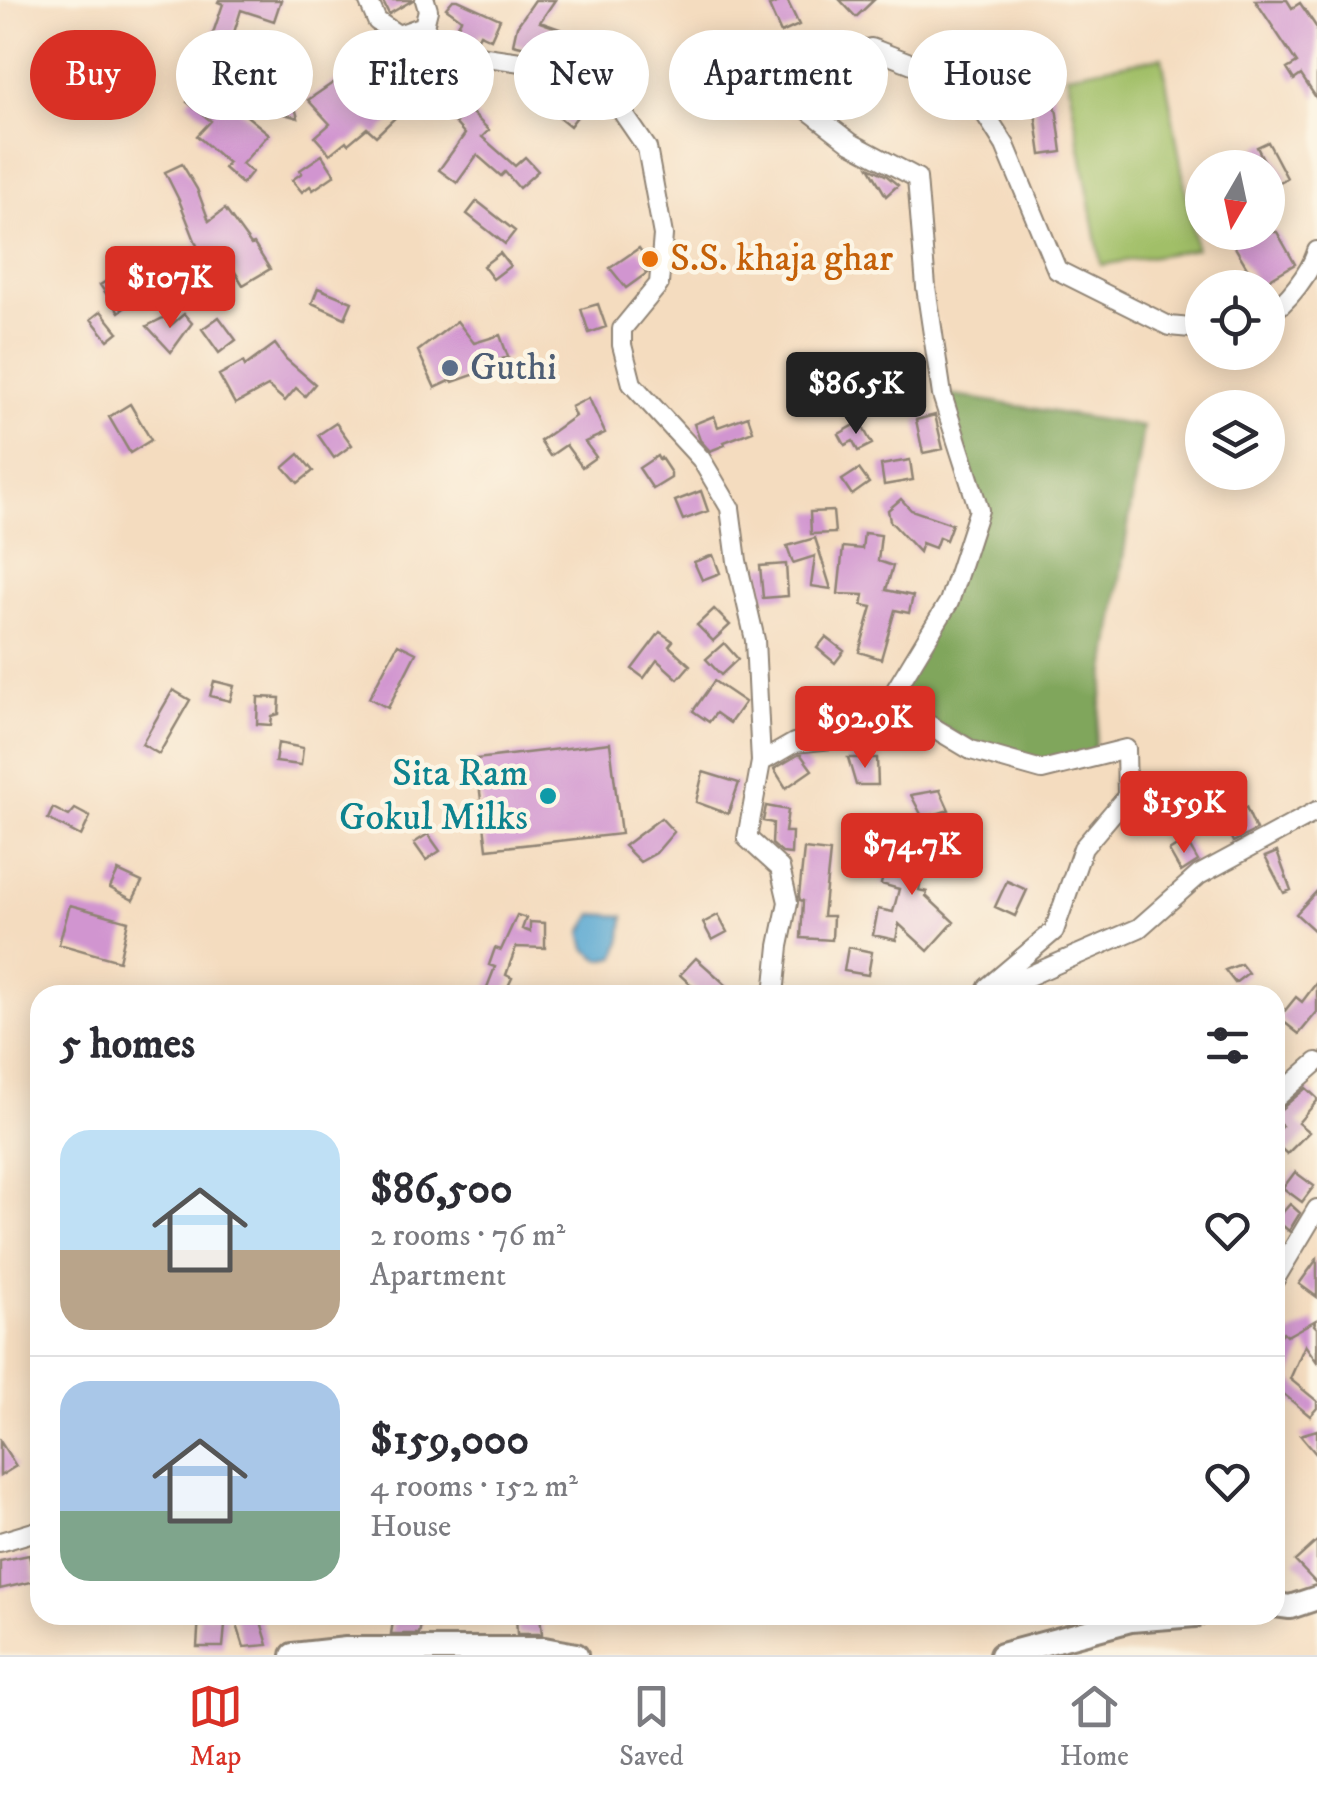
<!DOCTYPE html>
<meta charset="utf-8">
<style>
:root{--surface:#fff;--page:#f2f2f3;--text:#2b2b33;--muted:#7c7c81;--line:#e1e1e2;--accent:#d93025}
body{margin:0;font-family:"IM FELL DW Pica",serif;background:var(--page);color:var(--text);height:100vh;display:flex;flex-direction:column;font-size:38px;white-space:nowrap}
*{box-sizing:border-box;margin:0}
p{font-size:32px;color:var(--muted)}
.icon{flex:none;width:55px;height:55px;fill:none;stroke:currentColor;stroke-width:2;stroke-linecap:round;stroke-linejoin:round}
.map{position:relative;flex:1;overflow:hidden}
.panel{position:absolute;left:30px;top:985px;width:1255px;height:640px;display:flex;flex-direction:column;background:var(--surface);border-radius:30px;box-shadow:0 5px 25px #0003}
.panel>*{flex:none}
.guide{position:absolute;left:30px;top:30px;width:1258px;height:90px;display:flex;gap:20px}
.needle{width:65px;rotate:189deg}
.fabs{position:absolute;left:1185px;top:150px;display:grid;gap:20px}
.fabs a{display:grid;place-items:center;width:100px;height:100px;border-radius:50%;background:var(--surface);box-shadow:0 5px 25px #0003;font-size:50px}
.price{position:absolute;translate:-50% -85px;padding:0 22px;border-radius:10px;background:var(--accent);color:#fff;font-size:32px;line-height:65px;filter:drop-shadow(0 2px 5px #0008)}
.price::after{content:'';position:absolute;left:50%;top:60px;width:30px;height:22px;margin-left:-15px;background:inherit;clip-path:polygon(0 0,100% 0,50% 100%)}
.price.active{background:#222;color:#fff}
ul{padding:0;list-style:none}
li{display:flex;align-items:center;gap:30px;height:250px;padding:0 30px}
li+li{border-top:2px solid var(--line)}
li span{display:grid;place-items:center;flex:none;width:280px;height:200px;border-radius:30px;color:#555}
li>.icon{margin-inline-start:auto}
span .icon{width:120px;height:120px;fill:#fffc;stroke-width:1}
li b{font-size:42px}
h2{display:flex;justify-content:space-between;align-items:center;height:120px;padding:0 30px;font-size:42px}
.pill{padding:0 35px;border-radius:45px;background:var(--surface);box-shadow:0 5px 25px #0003;font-size:35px;line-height:90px}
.pill.active{background:var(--accent);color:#fff}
.menu{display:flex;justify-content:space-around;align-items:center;height:140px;border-top:2px solid var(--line);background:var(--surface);font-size:28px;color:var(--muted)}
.menu a{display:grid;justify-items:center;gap:5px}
.menu .active{color:var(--accent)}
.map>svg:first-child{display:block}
.green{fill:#a1bf67;stroke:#667549;stroke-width:2.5}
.forest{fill:#80a65c;stroke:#566844;stroke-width:2.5}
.water{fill:#58a7d1;stroke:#42697e;stroke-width:2.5}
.building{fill:#d195d0}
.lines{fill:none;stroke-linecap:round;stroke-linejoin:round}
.minor-casing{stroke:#908475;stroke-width:22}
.tertiary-casing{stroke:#908475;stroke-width:28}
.minor{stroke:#fff;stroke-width:18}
.tertiary{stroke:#fff;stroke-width:22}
.food-dot{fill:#e8710a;stroke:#fcf5e5;stroke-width:4}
.service-dot{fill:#5c6f8a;stroke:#fcf5e5;stroke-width:4}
.culture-dot{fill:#0f9aa8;stroke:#fcf5e5;stroke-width:4}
.labels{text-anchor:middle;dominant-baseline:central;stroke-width:9;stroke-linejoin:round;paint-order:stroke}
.food-label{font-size:38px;fill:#c56008;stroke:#fcf5e5;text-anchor:start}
.service-label{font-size:38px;fill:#4e5e75;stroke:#fcf5e5;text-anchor:start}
.culture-label{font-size:38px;fill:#0d838f;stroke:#fcf5e5;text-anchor:end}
</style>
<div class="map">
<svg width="1317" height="1655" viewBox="0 0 1317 1655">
<rect width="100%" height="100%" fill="#fcf5e5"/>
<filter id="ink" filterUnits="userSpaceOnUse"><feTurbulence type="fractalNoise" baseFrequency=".01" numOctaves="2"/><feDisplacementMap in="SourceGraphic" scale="20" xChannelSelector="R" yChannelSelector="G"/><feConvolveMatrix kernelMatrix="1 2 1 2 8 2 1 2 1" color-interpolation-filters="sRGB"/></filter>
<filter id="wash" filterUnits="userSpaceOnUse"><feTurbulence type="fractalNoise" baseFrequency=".0048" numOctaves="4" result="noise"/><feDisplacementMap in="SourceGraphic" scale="40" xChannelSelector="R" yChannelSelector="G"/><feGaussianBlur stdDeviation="2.25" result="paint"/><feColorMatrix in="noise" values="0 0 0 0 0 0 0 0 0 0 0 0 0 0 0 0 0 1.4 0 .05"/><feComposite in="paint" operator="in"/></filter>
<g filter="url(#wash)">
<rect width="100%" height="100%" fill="#f4dcbf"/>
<path class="green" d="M1162,57L1196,249L1101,265L1067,74Z"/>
<path class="forest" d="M947,394L1143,427L1093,757L1042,763L976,744L889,701L985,515Z"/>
<path class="water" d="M593,914L624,916L622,938L616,957L600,960L586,949L582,932Z"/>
<g id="blocks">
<path class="building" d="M219,0H281L274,21L241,10L232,39L213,33L223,4L218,2Z
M382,0H413L389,14Z
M453,0H458L500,19L491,39L480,34L477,40L456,30L461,19L446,8Z
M535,0H555L540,22L596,42L597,38L623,46L615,71L538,46V50L513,44L517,26Z
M783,0H787L799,25L781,33L769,6Z
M840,0H874L856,17Z
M1255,0H1287L1292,8L1300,3L1317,28V99L1301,75L1294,80L1287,69L1297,63Z
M418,41L425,51L435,58L424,76L417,72L387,101L398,115L376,136L367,128L348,144L346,141L330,154L315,137L330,124L308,100L343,76L351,92L361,102L382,83L397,66L398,67L412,43Z
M1045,56L1057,114L1062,152L1041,155L1034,105L1029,106L1020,62Z
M204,81L269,134L242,164L252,172L242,184L224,168L228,163L197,136L211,121L187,102Z
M558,83L581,97L585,106L570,126L545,106Z
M288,84L298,118L277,112L271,88Z
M468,109L489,130L482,137L515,166L525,157L538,171L519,188L505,172L501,176L477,155L457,183L439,170L465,134L455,123Z
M1268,142L1287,178L1276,184L1257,147Z
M322,155L335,175L313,190L310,186L302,192L292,180L302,173L300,170Z
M182,164L197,189L209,221L225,209L251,245L254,244L270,269L243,285L224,254L203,261L179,200L165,172Z
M869,167L887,176L898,185L886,196Z
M477,201L515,231L505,244L467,214Z
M1226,232H1277L1295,264L1258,286Z
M639,248L648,261L642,267L647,273L626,288L610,268Z
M500,253L510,266L493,279L483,266Z
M120,273L135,300L119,312L100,285Z
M318,288L352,302L345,318L312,303Z
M598,304L606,327L589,333L581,309Z
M101,311L118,332L108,340L91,319Z
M184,314L192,323L171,352L147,326L165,317L170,326Z
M219,317L236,340L219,353L202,329Z
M457,321L474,343L500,335L508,357L474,368L476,374L453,382L452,380L435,388L418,351Z
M275,344L286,359L315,384L305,396L296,388L285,401L268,386L235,404L219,375L243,362L245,366Z
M589,398L605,433L585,442L596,457L582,467L566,445L550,456L540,441L575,416L571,407Z
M130,404L151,440L130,453L109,417Z
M935,415L943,449L923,453L916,420Z
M714,416L718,427L748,416L753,431L724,442L725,445L710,451L700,440L694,424Z
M860,422L872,444L858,451L853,441L845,445L839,434Z
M336,423L352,445L334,458L318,435Z
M299,454L313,471L298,483L284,467Z
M657,456L659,460L661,458L671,473V478L653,489L639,468Z
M910,460L913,480L884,485L881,465Z
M859,469L869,483L852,495L842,480Z
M701,491L708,511L683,520L675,501Z
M901,499L911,510L952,524L946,540L939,537L935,548L922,543L919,552L890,521L888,510Z
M833,511L835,533L811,534L810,512Z
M864,533L881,535L878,561L893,566L886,590L913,596L909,613L895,610L881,659L859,652L872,607L862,605L864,595L838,594L843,547L862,549Z
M815,538L817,544L831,589L811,586L815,556L793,563L787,546Z
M713,555L720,573L702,580L694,562Z
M786,564L788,596L763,598L760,566Z
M714,609L730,625L713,641L697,625Z
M660,632L673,641L669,646L690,665L678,679L657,660L644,678L632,669Z
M826,637L844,651L835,663L817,648Z
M724,643L738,659L721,675L706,659Z
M398,644L416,653L388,708L369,698Z
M214,681L234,686L230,701L210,696Z
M714,681L745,702L730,723L716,713L709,722L693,711Z
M173,690L190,700L159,754L142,744Z
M258,697L280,698L279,714L272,716L271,725L257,724Z
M278,743L303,748L301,765L275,762Z
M610,743L621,834L487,849L476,759Z
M798,755H801L812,770L786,788L774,769Z
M848,758H877L878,785H856Z
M703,772L739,783L728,814L696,802Z
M940,790L949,810L923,818L911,795Z
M766,806L788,810L785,832H792L791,854L782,853L772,844L773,823L763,821Z
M1246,807L1256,830L1233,842L1222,818Z
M53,808L69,816L75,809L90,817L81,836L48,819Z
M661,818L674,832L656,853L640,862L624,846Z
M428,834L440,851L426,860L414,843Z
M904,834L930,836L919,890L927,892L926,896L954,922L928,951L899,924L896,940L873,935L878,909L893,912L899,889L881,884L886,866L898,869Z
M1186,840L1198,861L1181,872L1169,851Z
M804,849L830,852L823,916H833L832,940L801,938L803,901L800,900L799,896Z
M1277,852L1291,890L1284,893L1265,857Z
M118,871L142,882L133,900L110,888Z
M1007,881L1027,890L1015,916L995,907Z
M1317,891V933L1296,914Z
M70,905L128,921L119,961L59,944Z
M517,915L526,918L522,929L530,932V922L545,923V948L516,947L506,975L512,978L504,995H484L495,967L489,965L495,948L501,950Z
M718,915L727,932L712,940L703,923Z
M848,947L872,952L868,975L844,971Z
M696,958L714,974L737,995H702L680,975Z
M1241,964L1248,973L1235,983L1225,970Z
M1317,982V1012L1299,1034L1279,1018L1296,997L1302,1002Z
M1306,1088L1317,1098V1101L1298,1123L1309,1132L1287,1154L1275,1143V1133L1282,1126L1275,1119V1114Z
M1295,1172L1314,1186L1302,1202L1283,1188Z
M1290,1204L1300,1213L1289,1231L1276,1220Z
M1317,1259V1297L1299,1284Z
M1316,1320L1314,1325L1317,1328V1362L1305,1345L1290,1379L1317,1401V1408L1310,1416L1275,1387V1341L1283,1332L1287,1336Z
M1317,1430V1455L1300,1435Z
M0,1441L16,1466L0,1476Z
M1317,1541V1583H1316L1295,1561Z
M29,1555L35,1581L0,1589V1561Z
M199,1615H226L223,1647H197Z
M234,1615H259L268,1645L244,1647Z
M394,1615H423L419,1634H391Z
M516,1615H540L542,1634H517Z"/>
</g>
</g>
<g filter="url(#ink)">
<use href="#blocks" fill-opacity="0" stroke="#908475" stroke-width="2.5"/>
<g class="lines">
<defs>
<path id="minor" d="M368,0L377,21L398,35L424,26
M425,0L428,10L424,26L435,44L458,53L563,68L612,97L647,148L663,235L659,284L622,329V345L632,384L701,459L730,508L737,561L755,640L761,762L747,838L780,868L788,902L779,946L774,995
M361,85C378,73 392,54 398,35
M1268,314C1287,304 1311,271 1317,251
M889,701L971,750L1042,770L1126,749L1127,796L1083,848L1054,931L988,987L984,995
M761,762L794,743L842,738L889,701L949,602L979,510L942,395L926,287L917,178L851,143L803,106L807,63L871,48L938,74L979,104L1005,145L1057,270L1169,326L1202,329
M992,992L1139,928L1199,875L1317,811
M1275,1099L1317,1062
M1275,1279L1317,1209
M0,1542L40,1530"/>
<path id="tertiary" d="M1275,1605L1290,1607L1317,1598
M293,1655L346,1649H544L576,1655
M1001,1655L1131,1620L1195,1615"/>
</defs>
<use href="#minor" class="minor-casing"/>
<use href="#tertiary" class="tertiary-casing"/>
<use href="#minor" class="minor"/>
<use href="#tertiary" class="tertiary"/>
</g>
</g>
<circle class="food-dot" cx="650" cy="259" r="10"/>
<circle class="service-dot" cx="450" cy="368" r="10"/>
<circle class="culture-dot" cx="548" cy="796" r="10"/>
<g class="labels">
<g class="food-label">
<text x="670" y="259">S.S. khaja ghar</text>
</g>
<g class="service-label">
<text x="470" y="368">Guthi</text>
</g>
<g class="culture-label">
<text x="528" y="774">Sita Ram<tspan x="528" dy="44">Gokul Milks</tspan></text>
</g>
</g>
</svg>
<div class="fabs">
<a><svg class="needle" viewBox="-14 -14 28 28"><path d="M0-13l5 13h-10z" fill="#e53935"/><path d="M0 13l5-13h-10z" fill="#7c7c81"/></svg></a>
<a><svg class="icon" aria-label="locate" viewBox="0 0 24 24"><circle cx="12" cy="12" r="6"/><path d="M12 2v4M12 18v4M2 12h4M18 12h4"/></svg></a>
<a><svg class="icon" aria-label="layers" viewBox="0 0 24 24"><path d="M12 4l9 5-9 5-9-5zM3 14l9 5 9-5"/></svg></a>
</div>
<b class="price" style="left:170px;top:331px">$107K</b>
<b class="price active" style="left:856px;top:437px">$86.5K</b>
<b class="price" style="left:865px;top:771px">$92.9K</b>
<b class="price" style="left:1184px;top:856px">$159K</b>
<b class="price" style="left:912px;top:898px">$74.7K</b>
<div class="guide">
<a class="pill active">Buy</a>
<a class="pill">Rent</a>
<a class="pill">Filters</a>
<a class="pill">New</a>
<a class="pill">Apartment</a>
<a class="pill">House</a>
</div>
<section class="panel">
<h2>5 homes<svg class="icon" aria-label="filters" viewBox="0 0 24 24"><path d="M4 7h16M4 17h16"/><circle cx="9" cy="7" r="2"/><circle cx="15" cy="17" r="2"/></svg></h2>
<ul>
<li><span style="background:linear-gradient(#bfe0f5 60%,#b9a48a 0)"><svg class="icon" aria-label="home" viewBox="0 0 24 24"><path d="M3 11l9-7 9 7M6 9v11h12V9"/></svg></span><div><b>$86,500</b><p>2 rooms · 76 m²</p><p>Apartment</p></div><svg class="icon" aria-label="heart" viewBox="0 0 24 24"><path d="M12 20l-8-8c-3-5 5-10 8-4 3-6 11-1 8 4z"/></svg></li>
<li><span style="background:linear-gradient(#a9c7e8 65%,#7fa58c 0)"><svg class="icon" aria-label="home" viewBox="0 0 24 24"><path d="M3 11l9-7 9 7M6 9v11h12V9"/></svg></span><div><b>$159,000</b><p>4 rooms · 152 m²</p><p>House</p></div><svg class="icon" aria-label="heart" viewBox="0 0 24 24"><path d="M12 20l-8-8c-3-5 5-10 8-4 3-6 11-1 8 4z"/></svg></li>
</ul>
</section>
</div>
<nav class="menu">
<a class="active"><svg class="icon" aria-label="map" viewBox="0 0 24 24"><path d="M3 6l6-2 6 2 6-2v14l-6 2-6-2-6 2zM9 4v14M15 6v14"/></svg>Map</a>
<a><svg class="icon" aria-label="saved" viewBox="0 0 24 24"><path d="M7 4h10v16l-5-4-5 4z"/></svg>Saved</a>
<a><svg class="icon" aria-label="home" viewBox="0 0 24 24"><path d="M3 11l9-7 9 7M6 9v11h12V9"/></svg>Home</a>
</nav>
